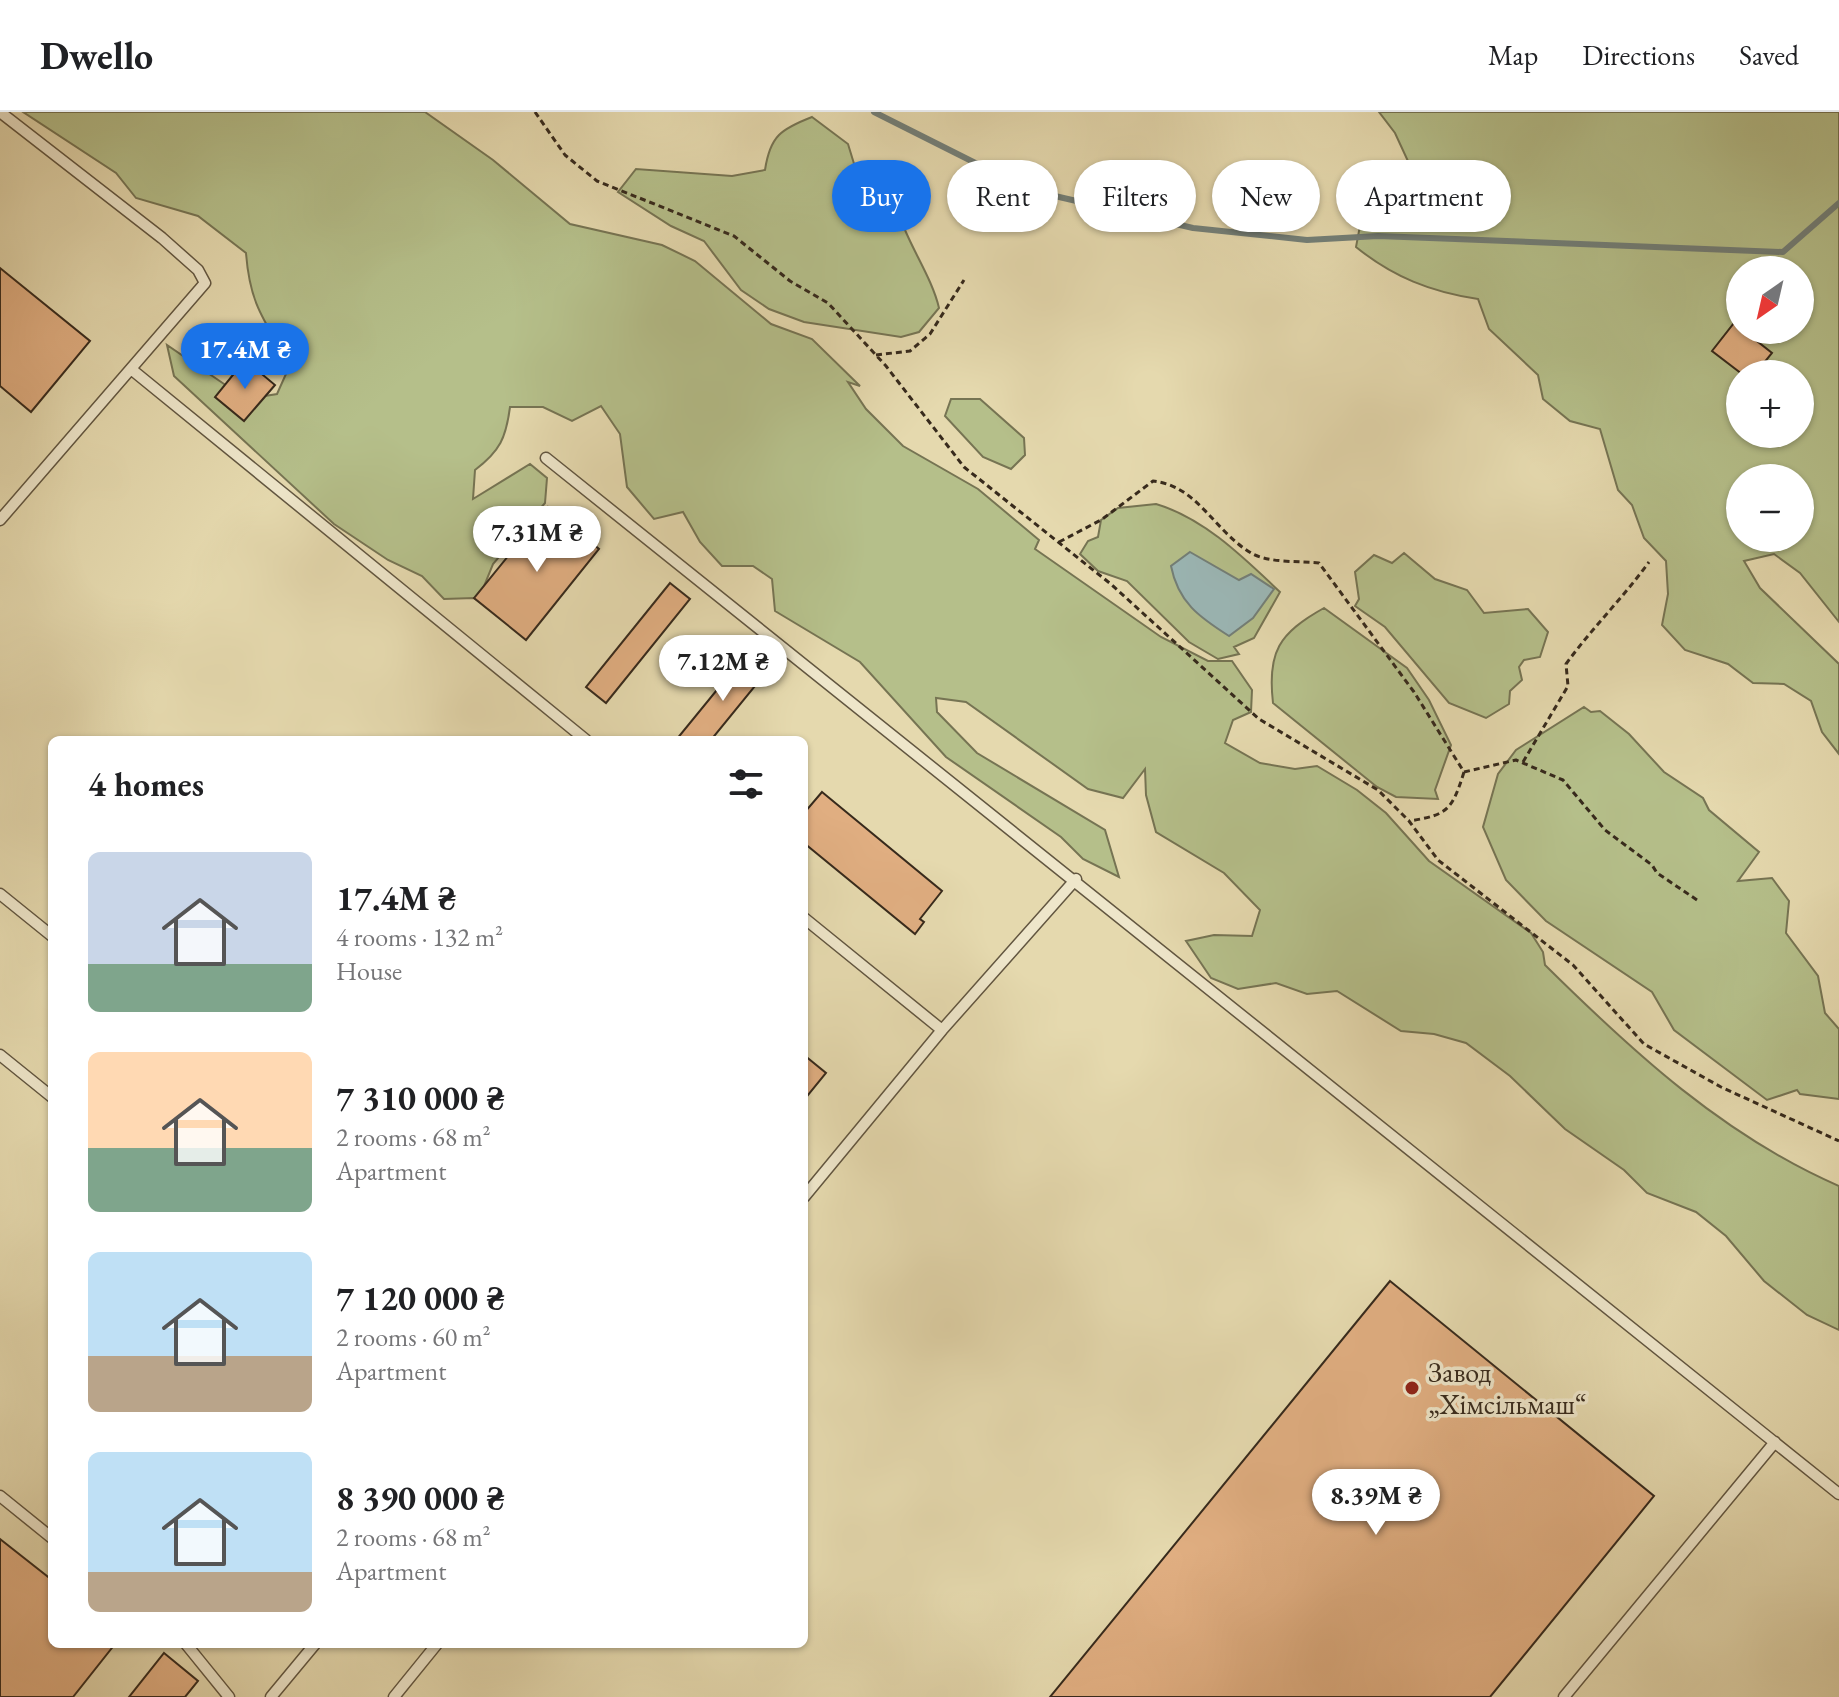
<!DOCTYPE html>
<meta charset="utf-8">
<style>
:root{--surface:#fff;--page:#f2f2f2;--text:#202124;--muted:#757577;--line:#e0e0e0;--accent:#1a73e8}
body{margin:0;font-family:"EB Garamond",serif;background:var(--page);color:var(--text);height:100vh;display:flex;flex-direction:column;font-size:30px;white-space:nowrap}
*{box-sizing:border-box;margin:0}
p{font-size:26px;color:var(--muted)}
.icon{flex:none;width:44px;height:44px;fill:none;stroke:currentColor;stroke-width:2;stroke-linecap:round;stroke-linejoin:round}
.map{position:relative;flex:1;overflow:hidden}
.drawer{position:absolute;left:48px;top:624px;width:760px;height:912px;display:flex;flex-direction:column;background:var(--surface);border-radius:12px;box-shadow:0 2px 6px #0004}
.drawer>*{flex:none}
.guide{position:absolute;left:832px;top:48px;width:760px;height:72px;display:flex;gap:16px}
.needle{width:52px;rotate:214deg}
.fabs{position:absolute;left:1726px;top:144px;display:grid;gap:16px}
.fabs a{display:grid;place-items:center;width:88px;height:88px;border-radius:50%;background:var(--surface);box-shadow:0 2px 6px #0004;font-size:40px}
.price{position:absolute;translate:-50% -68px;padding:0 18px;border-radius:28px;background:#fff;color:#222;font-size:26px;line-height:52px;filter:drop-shadow(0 2px 4px #0008)}
.price::after{content:'';position:absolute;left:50%;top:48px;width:24px;height:18px;margin-left:-12px;background:inherit;clip-path:polygon(0 0,100% 0,50% 100%)}
.price.on{background:var(--accent);color:#fff}
ul{padding:0;list-style:none}
li{display:flex;align-items:center;gap:24px;height:200px;padding:0 40px}
li span{display:grid;place-items:center;flex:none;width:224px;height:160px;border-radius:12px;color:#555}
li>.icon{margin-inline-start:auto}
span .icon{width:96px;height:96px;fill:#fffc;stroke-width:1}
li b{font-size:34px}
h2{display:flex;justify-content:space-between;align-items:center;height:96px;padding:0 40px;font-size:34px}
.tag{padding:0 28px;border-radius:36px;background:var(--surface);box-shadow:0 2px 6px #0004;font-size:28px;line-height:72px}
.tag.on{background:var(--accent);color:#fff}
header{display:flex;align-items:center;gap:48px;box-sizing:border-box;height:112px;padding:0 40px;background:var(--surface);border-bottom:2px solid var(--line)}
header strong{font-size:38px}
nav{display:flex;gap:44px;margin-inline-start:auto;font-size:28px}
.map>svg:first-child{display:block}
.green{fill:#b5bf8a;stroke:#767453;stroke-width:2;fill-rule:evenodd}
.water{fill:#9bb7b6;stroke:#737f78;stroke-width:2}
.lines{fill:none;stroke-linecap:round;stroke-linejoin:round}
.stream{stroke:#737f78;stroke-width:6}
.building{fill:#e0ae81;stroke:#372a1c;stroke-width:2}
.service-casing{stroke:#625640;stroke-width:13}
.path{stroke:#372a1c;stroke-width:3;stroke-dasharray:6 4;stroke-linecap:butt}
.service{stroke:#eee6ca;stroke-width:10}
.poi-dot{fill:#8f2418;stroke:#eee6ca;stroke-width:3}
.labels{text-anchor:middle;dominant-baseline:central;stroke-width:7;stroke-linejoin:round;paint-order:stroke}
.poi-label{font-size:28px;fill:#372a1c;stroke:#eee6ca;text-anchor:start}
</style>
<header>
<strong>Dwello</strong>
<nav><a>Map</a><a>Directions</a><a>Saved</a></nav>
</header>
<div class="map">
<svg width="1839" height="1585" viewBox="0 0 1839 1585">
<rect width="100%" height="100%" fill="#e5d9ae"/>
<filter id="stains"><feTurbulence type="fractalNoise" baseFrequency=".0025" numOctaves="4"/><feColorMatrix values="0 0 0 0 .2 0 0 0 0 .09 0 0 0 0 .02 0 0 0 .5 -.17"/></filter>
<radialGradient id="worn" r=".72"><stop offset=".6" stop-color="#630" stop-opacity="0"/><stop offset="1" stop-color="#630" stop-opacity=".3"/></radialGradient>
<path class="green" d="M23,0H425L493,48L570,112L662,133L695,149L771,212L812,227L860,274L848,270L866,297L903,334L978,377L1039,428L1035,437L1161,525L1208,549H1232L1252,578L1251,600L1233,608L1225,631L1260,651L1295,657L1317,654L1357,678L1386,701L1429,749L1531,821L1543,840L1545,853C1633,940 1724,1024 1839,1074V1218L1807,1203L1764,1169L1726,1124L1696,1100L1647,1081L1624,1058L1565,1017L1510,964L1466,931L1434,922L1401,919L1337,879L1307,882L1276,871L1238,877L1211,866L1186,829L1214,823L1252,824L1260,798L1224,761L1156,720L1146,683L1145,657L1123,686L1088,677L966,590L936,586L937,600L977,641L1105,718L1119,765L1083,747L1061,725L946,645L860,550L775,499L772,467L753,454H722L700,430L683,400L654,407L627,375L620,322L601,294L572,309L543,295H510C506,326 500,339 475,358L473,387L530,352L547,366L545,391L493,452L478,489L474,486L444,487L422,464L388,448L334,412L174,264L167,233L246,287L277,282L290,253C265,209 250,194 246,141L198,104L136,86L116,61Z
M1379,0H1839V510L1800,461L1774,442L1744,449L1760,476L1839,552V642L1822,620L1811,589L1784,572L1753,571L1728,552L1685,538L1662,513L1668,482L1666,449L1644,426L1632,393L1618,378L1600,317L1570,309L1543,287L1538,263L1489,217L1478,187C1431,180 1393,165 1356,135L1362,103L1393,92L1419,73L1395,21ZM1740,158H1800V218H1740ZM1740,262H1800V322H1740ZM1740,366H1800V426H1740Z
M812,5L848,32L859,68L920,77L905,118C916,144 933,170 939,196L919,220L901,225L804,210L769,197L741,178L704,129L671,114L618,80L636,57L732,64L765,58C770,24 781,17 812,5Z
M951,287H980L1024,326L1025,343L1011,357L983,345L945,304Z
M1156,392C1204,406 1244,446 1280,480L1254,526L1234,535L1239,542L1218,547L1189,530L1127,469L1098,459L1080,442L1088,429L1098,425L1101,408L1118,396Z
M1404,441L1435,467L1467,478L1484,501L1528,497L1548,520L1540,545L1524,548L1519,555L1522,568L1510,579L1509,592L1486,606L1449,591L1385,515L1355,494L1359,487L1355,460L1374,443L1392,451Z
M1324,496L1407,556L1429,588L1451,633L1435,678L1438,687L1396,685L1377,675L1273,591C1267,540 1279,521 1324,496Z
M1584,595L1591,600L1600,599L1629,622L1664,660L1703,686L1709,698L1759,740L1738,769L1772,766L1789,789L1786,821L1818,864L1825,901L1839,917V987L1800,982L1797,978L1767,988L1674,918L1652,880L1546,809L1506,768L1483,715L1498,662L1516,638Z"/>
<path class="water" d="M1190,440L1239,468L1251,462L1274,477L1253,506L1229,524C1199,505 1178,490 1171,454Z"/>
<g class="lines">
<path class="stream" d="M874,0L1029,78L1193,116L1307,128L1378,124L1783,140L1839,91"/>
</g>
<path class="building" d="M0,156L90,229L31,300L0,274Z
M1734,211L1772,241L1755,262H1742L1712,239Z
M245,248L275,273L244,309L215,285Z
M548,395L599,437L526,528L474,486Z
M670,471L690,487L606,591L586,575Z
M743,546L764,563L711,628H676Z
M822,680L942,779L920,807L924,810L915,822L804,731V701Z
M804,943L826,961L804,988Z
M1390,1169L1654,1384L1490,1585H1050Z
M0,1427L52,1468V1532H115L73,1585H0Z
M164,1541L198,1569L185,1585H129Z"/>
<g class="lines">
<defs>
<path id="service" d="M0,0L162,126L198,158L205,171L0,408
M131,257L586,628
M546,346L1839,1382
M0,782L52,824
M804,806L942,918
M0,943L52,985
M804,1085L942,918L1076,767
M0,1384L52,1426
M186,1532L229,1585
M271,1585L315,1532
M394,1585L437,1532
M1564,1585L1775,1330"/>
</defs>
<use href="#service" class="service-casing"/>
<path class="path" d="M535,0L565,43L597,69L734,124L790,169L828,191L886,254L964,355L1112,473L1259,607L1378,678L1409,709L1438,748L1573,853L1644,932L1721,975L1839,1029
M876,243L910,239L930,222L964,168
M1059,430L1101,408L1153,369C1198,374 1213,418 1251,441C1267,451 1300,449 1319,451L1414,580L1464,660C1452,698 1448,703 1409,709
M1523,650L1568,574L1566,552C1592,516 1623,486 1649,450
M1464,660L1516,648L1563,668L1605,718L1652,753L1657,761L1700,790"/>
<use href="#service" class="service"/>
</g>
<circle class="poi-dot" cx="1412" cy="1276" r="8"/>
<g class="labels">
<g class="poi-label">
<text x="1428" y="1260">Завод<tspan x="1428" dy="32">„Хімсільмаш“</tspan></text>
</g>
</g>
<rect width="100%" height="100%" filter="url(#stains)"/>
<rect width="100%" height="100%" fill="url(#worn)"/>
</svg>
<div class="fabs">
<a><svg class="needle" viewBox="-14 -14 28 28"><path d="M0-13l5 13h-10z" fill="#e53935"/><path d="M0 13l5-13h-10z" fill="#757577"/></svg></a>
<a>+</a>
<a>−</a>
</div>
<b class="price on" style="left:245px;top:279px">17.4M ₴</b>
<b class="price" style="left:537px;top:462px">7.31M ₴</b>
<b class="price" style="left:723px;top:591px">7.12M ₴</b>
<b class="price" style="left:1376px;top:1425px">8.39M ₴</b>
<div class="guide">
<a class="tag on">Buy</a>
<a class="tag">Rent</a>
<a class="tag">Filters</a>
<a class="tag">New</a>
<a class="tag">Apartment</a>
</div>
<section class="drawer">
<h2>4 homes<svg class="icon" aria-label="filters" viewBox="0 0 24 24"><path d="M4 7h16M4 17h16"/><circle cx="9" cy="7" r="2"/><circle cx="15" cy="17" r="2"/></svg></h2>
<ul>
<li><span style="background:linear-gradient(#c9d6e8 70%,#7fa58c 0)"><svg class="icon" aria-label="home" viewBox="0 0 24 24"><path d="M3 11l9-7 9 7M6 9v11h12V9"/></svg></span><div><b>17.4M ₴</b><p>4 rooms · 132 m²</p><p>House</p></div></li>
<li><span style="background:linear-gradient(#ffd9b3 60%,#7fa58c 0)"><svg class="icon" aria-label="home" viewBox="0 0 24 24"><path d="M3 11l9-7 9 7M6 9v11h12V9"/></svg></span><div><b>7 310 000 ₴</b><p>2 rooms · 68 m²</p><p>Apartment</p></div></li>
<li><span style="background:linear-gradient(#bfe0f5 65%,#b9a48a 0)"><svg class="icon" aria-label="home" viewBox="0 0 24 24"><path d="M3 11l9-7 9 7M6 9v11h12V9"/></svg></span><div><b>7 120 000 ₴</b><p>2 rooms · 60 m²</p><p>Apartment</p></div></li>
<li><span style="background:linear-gradient(#bfe0f5 75%,#b9a48a 0)"><svg class="icon" aria-label="home" viewBox="0 0 24 24"><path d="M3 11l9-7 9 7M6 9v11h12V9"/></svg></span><div><b>8 390 000 ₴</b><p>2 rooms · 68 m²</p><p>Apartment</p></div></li>
</ul>
</section>
</div>
